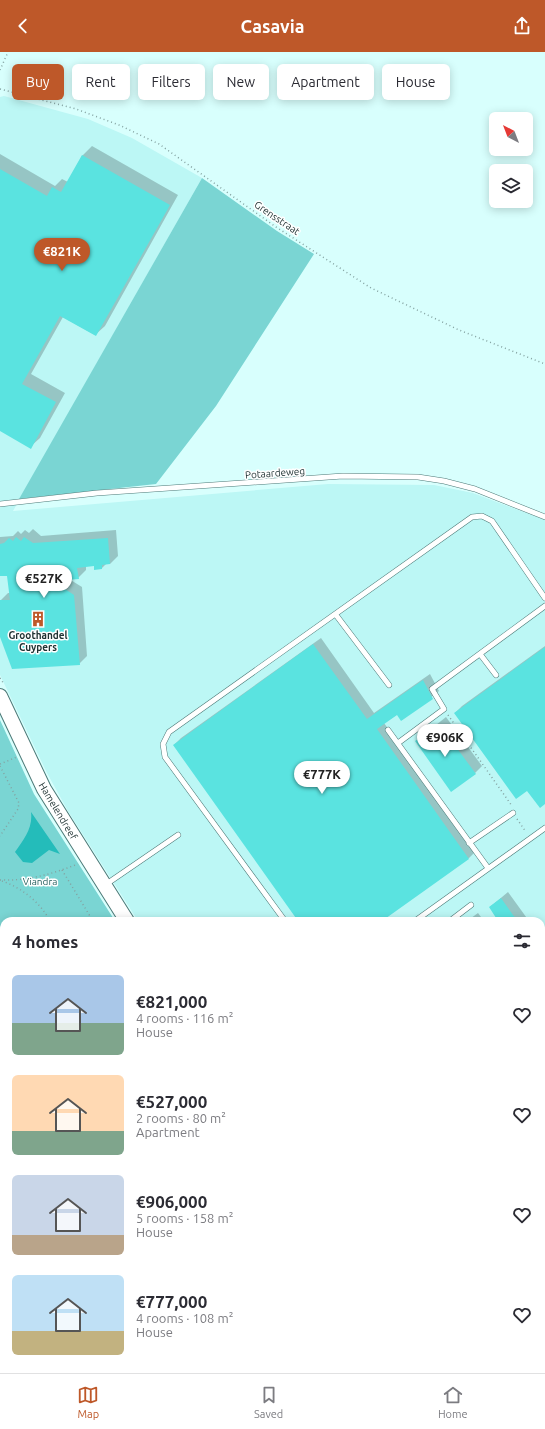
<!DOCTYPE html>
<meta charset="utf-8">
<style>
:root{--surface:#fff;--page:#f7f7f7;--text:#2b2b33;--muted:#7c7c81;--line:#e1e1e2;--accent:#be5829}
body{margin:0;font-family:Ubuntu,sans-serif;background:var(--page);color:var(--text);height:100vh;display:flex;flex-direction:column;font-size:15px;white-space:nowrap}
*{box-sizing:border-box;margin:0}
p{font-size:13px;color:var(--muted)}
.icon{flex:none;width:22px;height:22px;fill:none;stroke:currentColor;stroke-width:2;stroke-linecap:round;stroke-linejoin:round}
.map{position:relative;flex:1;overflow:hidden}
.side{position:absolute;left:0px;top:865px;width:545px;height:456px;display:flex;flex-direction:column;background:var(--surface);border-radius:12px 12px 0 0;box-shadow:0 2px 10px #0003}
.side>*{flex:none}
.hud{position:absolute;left:12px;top:12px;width:521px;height:36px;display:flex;gap:8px}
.needle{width:26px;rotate:318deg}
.buttons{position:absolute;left:489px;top:60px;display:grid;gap:8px}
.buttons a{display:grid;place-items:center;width:44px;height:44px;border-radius:6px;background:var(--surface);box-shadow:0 2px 10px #0003;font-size:20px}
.price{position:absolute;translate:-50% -34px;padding:0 9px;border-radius:14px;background:#fff;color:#222;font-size:13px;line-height:26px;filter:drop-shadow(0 1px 2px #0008)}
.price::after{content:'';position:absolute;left:50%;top:24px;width:12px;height:9px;margin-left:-6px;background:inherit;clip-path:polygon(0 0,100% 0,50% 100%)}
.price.on{background:var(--accent);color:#fff}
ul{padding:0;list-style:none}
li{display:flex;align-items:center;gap:12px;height:100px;padding:0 12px}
li span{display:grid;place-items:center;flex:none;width:112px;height:80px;border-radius:6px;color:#555}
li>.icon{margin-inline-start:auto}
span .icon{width:48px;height:48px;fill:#fffc;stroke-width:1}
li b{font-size:17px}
h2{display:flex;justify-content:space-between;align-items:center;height:48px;padding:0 12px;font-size:17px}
.tag{padding:0 14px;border-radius:6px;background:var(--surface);box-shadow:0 2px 10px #0003;font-size:14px;line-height:36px}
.tag.on{background:var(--accent);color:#fff}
header{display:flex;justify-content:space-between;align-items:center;height:52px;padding:0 12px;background:var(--accent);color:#fff;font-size:18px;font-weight:700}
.dock{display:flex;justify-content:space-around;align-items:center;height:56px;border-top:1px solid var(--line);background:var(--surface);font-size:11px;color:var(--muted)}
.dock a{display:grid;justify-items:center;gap:2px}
.dock .on{color:var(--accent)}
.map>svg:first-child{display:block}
.built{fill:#bcf7f5}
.green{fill:#7ad5d3}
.water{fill:#24bcba}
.shadow{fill:#0003}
.building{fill:#5ae3e0}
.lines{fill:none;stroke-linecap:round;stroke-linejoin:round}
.lane-casing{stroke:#4d7a78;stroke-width:6}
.street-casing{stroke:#4d7a78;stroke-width:12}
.secondary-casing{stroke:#4d7a78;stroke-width:16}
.path{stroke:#84a2a1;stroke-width:1.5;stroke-dasharray:1 3;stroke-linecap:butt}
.lane{stroke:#fff;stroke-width:5}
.street{stroke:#fff;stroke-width:10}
.secondary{stroke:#fff;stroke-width:14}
.labels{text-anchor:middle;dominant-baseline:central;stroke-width:3;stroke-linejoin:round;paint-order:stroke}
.street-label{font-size:10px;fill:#203333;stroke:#fff}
.poi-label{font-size:10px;font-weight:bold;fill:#203333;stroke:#fff}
.park-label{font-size:10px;fill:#27605f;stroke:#fff}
</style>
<header><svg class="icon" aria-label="back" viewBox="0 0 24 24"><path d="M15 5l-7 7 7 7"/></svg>Casavia<svg class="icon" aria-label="share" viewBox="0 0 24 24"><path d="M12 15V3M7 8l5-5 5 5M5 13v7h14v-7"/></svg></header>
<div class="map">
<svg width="545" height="1321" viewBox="0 0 545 1321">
<rect width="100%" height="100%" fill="#d8fffd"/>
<path class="built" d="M4,44L88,67L132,86L202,126L13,459L328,432L434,433L473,441L545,468V1321H352L347,1317H541V869H138L68,759L47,721L0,623V45Z"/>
<path class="green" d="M202,126L277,179L314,202L216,354L156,432L19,447Z
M0,668L34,742L115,869H4V1317H137L131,1321H0Z"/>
<path class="water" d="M31,760L60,802L49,798L32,811L23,810L15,800C24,787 33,776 31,760Z
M0,1213L4,1214V1298L0,1297Z"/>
<path class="shadow" d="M92,94L178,143L105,274L95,283L63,265L31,322L65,341L40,386L30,395L0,378V102L55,134L62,127L68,130L82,104Z
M33,477L41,484L116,478L118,504L110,512H106L102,516L94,513L86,514V518L78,526L69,527L82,535L87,604L79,612L0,582V549L8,541H10L8,523H0V485L13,484L18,479L21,482L25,478L29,481Z
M321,586L374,661L430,622L439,639L402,668L398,662L384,671L476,799L469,806L380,869H300L174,693L181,686Z
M545,594V751L527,737L455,661L462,654Z
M446,665L482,714L475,721L416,689Z
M508,840L529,869H500L490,855Z
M478,861L484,869H467Z
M545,1099V1233L541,1229V1103Z
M174,1317H243L240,1321H171Z
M278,1317H296L300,1321H275Z"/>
<path class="building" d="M82,103L170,153L96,284L60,264L22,332L56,350L31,397L0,379V117L47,144L52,135L61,140Z
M16,485L21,489L24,485L33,491L108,486L110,512L102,513V517L94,518V514L77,516L79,527L53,529L74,543L80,613L12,617L0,585V548H10L7,524H0V492L4,491L9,486L13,489Z
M313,592L367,667L423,628L433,647L401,669L397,663L377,677L469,807L382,869H298L173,693Z
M545,595V752L540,756L527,739L516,747L454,661Z
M439,672L476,722L451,740L415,689Z
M501,846L513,863L518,869H498L489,855Z"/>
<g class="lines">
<defs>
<path id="lane" d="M0,452L97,441L343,424L418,425L444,429L475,437L545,465
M336,563L389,633
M480,602L496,623
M388,678L488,816
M398,691L444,657L432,637L545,554
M469,791L513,761
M105,833L178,783
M285,869L165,705L163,692L169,680L472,465L482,464L492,469L545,546
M415,869L545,776
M450,869L471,853"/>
<path id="street" d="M0,1048L4,1043
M0,1084L4,1087
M541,1093L545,1089
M541,1244L545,1249"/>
<path id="secondary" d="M0,644L44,737L127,869
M333,1317L338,1321"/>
</defs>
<use href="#lane" class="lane-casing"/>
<use href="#street" class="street-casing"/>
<use href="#secondary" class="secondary-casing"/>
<path class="path" d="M0,18L8,0
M0,37L76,57L119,73L159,92L276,175L371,236L459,278L545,312
M0,626L4,632
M448,663L512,754
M0,712L17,705
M0,714L19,751L18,757L0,784
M517,767L526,780
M62,818L93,869
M0,828C28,829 52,822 78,812
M2,829C22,836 40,850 50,869
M0,992L4,987
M0,1179L4,1182
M0,1305L4,1308
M0,1314L4,1312
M11,1317L12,1321
M106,1321L112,1317
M125,1321L131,1317
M140,1321L145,1317"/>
<use href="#lane" class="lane"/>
<use href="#street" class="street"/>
<use href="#secondary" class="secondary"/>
</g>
<defs>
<symbol id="building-bare" viewBox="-9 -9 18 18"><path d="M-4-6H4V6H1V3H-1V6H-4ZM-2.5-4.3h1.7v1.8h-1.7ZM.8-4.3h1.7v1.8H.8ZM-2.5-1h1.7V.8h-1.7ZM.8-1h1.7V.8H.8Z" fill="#be5829" stroke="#fff" stroke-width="2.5" paint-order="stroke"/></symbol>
</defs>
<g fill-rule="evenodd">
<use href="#building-bare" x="27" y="556" width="22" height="22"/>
</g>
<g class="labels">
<g class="street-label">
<text transform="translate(277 166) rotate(34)">Grensstraat</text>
<text transform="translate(275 421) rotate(-4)">Potaardeweg</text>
<text transform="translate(58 759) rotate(59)">Hamelendreef</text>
</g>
<g class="poi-label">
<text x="38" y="583">Groothandel<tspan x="38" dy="12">Cuypers</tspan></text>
</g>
<g class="park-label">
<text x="40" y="829">Viandra</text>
</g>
</g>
</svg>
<div class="buttons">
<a><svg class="needle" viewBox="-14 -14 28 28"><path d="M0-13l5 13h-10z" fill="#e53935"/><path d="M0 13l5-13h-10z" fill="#7c7c81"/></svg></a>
<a><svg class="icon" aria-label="layers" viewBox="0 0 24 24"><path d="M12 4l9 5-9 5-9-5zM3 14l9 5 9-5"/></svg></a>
</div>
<b class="price on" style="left:62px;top:220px">€821K</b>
<b class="price" style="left:44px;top:547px">€527K</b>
<b class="price" style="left:445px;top:706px">€906K</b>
<b class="price" style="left:322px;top:743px">€777K</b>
<div class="hud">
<a class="tag on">Buy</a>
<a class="tag">Rent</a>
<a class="tag">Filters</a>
<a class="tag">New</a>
<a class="tag">Apartment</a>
<a class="tag">House</a>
</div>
<section class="side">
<h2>4 homes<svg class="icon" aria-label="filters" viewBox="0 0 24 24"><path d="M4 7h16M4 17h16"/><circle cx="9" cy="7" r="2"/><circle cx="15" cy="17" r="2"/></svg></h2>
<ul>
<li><span style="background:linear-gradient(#a9c7e8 60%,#7fa58c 0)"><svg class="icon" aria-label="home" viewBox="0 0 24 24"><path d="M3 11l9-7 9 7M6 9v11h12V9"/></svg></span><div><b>€821,000</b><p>4 rooms · 116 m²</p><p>House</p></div><svg class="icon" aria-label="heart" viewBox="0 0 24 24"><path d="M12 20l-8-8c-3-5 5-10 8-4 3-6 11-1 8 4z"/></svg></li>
<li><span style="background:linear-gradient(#ffd9b3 70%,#7fa58c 0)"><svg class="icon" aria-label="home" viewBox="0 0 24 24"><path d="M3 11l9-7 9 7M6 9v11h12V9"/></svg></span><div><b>€527,000</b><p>2 rooms · 80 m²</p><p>Apartment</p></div><svg class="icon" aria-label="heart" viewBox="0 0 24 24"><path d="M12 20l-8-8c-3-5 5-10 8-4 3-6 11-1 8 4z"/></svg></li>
<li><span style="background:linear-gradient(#c9d6e8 75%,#b9a48a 0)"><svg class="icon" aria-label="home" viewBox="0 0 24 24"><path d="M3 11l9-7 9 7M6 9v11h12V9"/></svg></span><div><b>€906,000</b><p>5 rooms · 158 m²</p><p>House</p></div><svg class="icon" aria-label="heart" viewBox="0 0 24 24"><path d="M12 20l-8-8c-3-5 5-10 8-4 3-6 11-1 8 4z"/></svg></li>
<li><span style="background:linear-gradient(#bfe0f5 70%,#c2b280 0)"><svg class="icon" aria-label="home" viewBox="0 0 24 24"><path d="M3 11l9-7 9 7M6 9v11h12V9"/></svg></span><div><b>€777,000</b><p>4 rooms · 108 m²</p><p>House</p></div><svg class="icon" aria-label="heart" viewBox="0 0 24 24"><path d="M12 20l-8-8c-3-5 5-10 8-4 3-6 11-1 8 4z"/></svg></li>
</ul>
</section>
</div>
<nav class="dock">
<a class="on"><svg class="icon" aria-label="map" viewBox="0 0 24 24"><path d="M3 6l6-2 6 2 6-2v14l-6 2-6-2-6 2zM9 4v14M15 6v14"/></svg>Map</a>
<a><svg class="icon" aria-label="saved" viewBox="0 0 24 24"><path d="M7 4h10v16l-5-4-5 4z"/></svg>Saved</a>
<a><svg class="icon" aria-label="home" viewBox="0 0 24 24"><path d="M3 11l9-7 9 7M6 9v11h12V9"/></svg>Home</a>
</nav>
